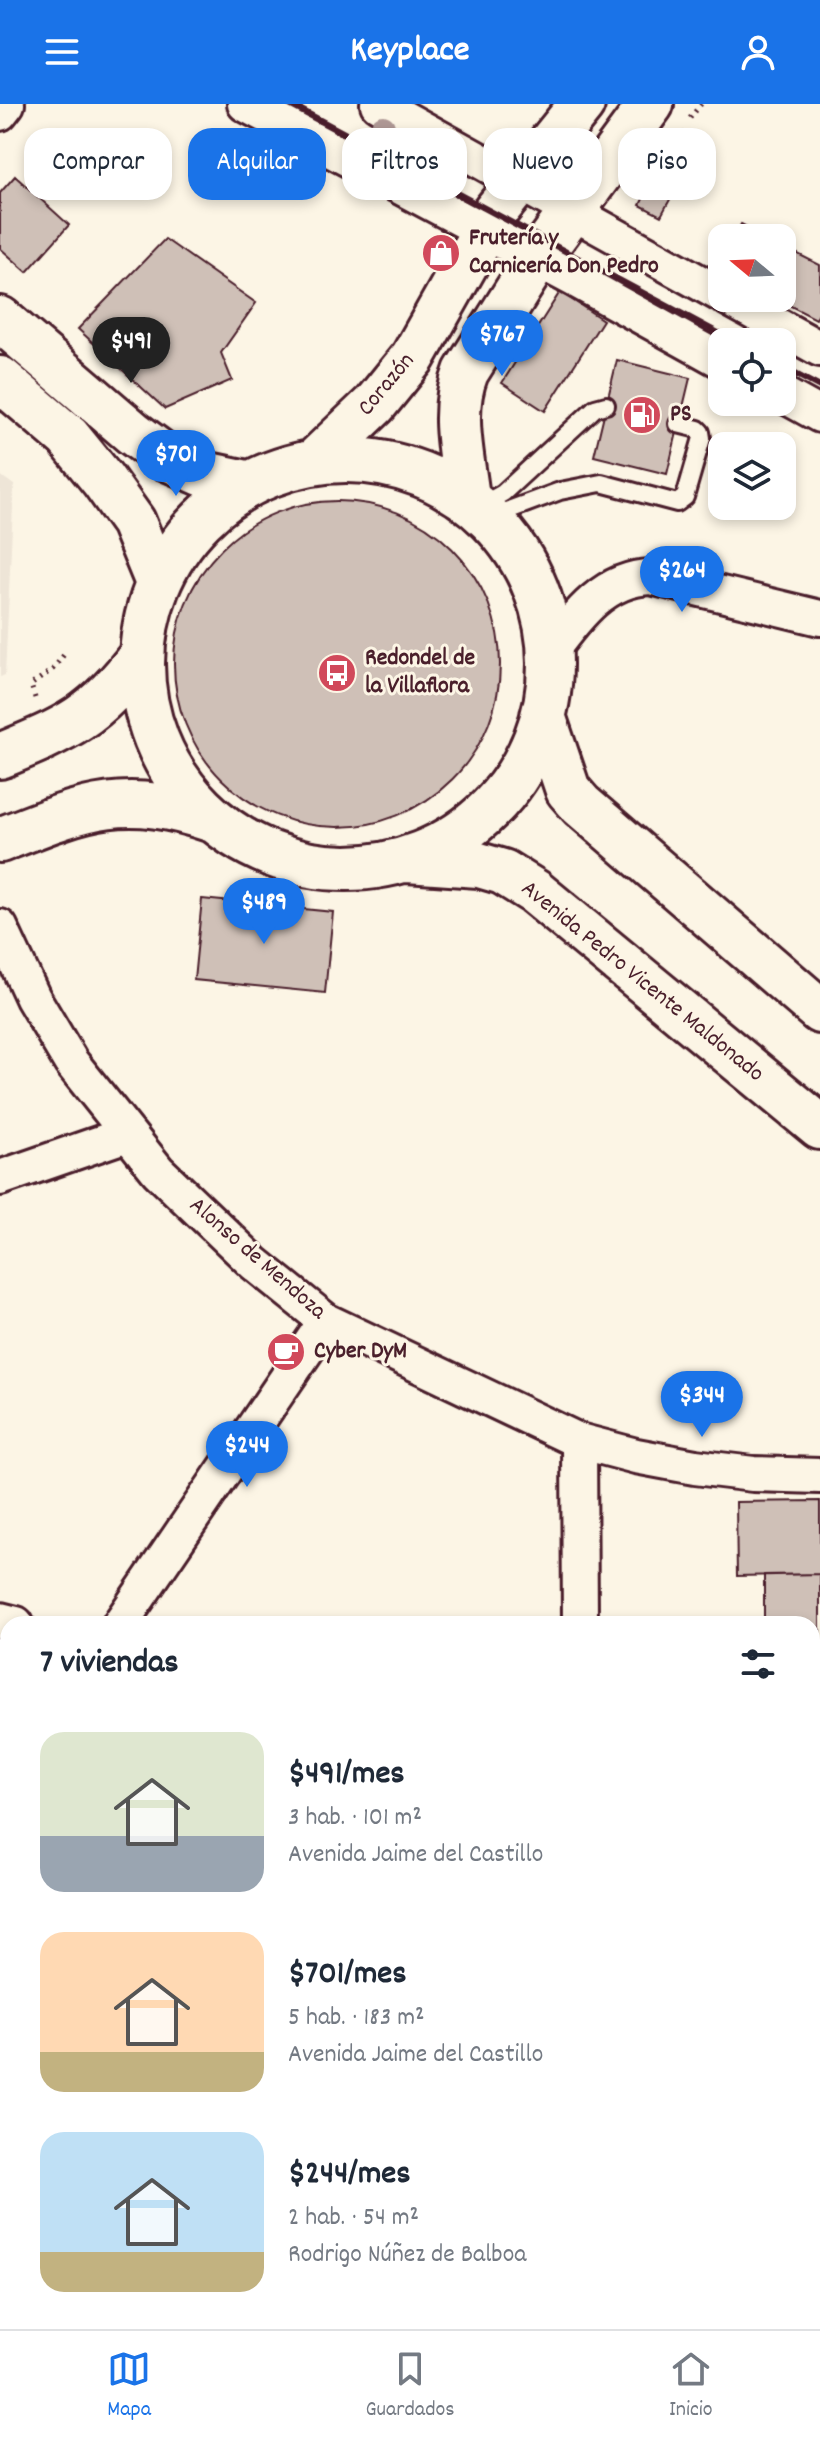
<!DOCTYPE html>
<html lang="es">
<meta charset="utf-8">
<style>
:root{--surface:#fff;--page:#f2f2f3;--text:#1f2937;--muted:#747a83;--line:#e0e1e3;--accent:#1a73e8}
body{margin:0;font-family:Dekko,sans-serif;background:var(--page);color:var(--text);height:100vh;display:flex;flex-direction:column;font-size:30px;white-space:nowrap}
*{box-sizing:border-box;margin:0}
p{font-size:26px;color:var(--muted)}
.icon{flex:none;width:44px;height:44px;fill:none;stroke:currentColor;stroke-width:2;stroke-linecap:round;stroke-linejoin:round}
.map{position:relative;flex:1;overflow:hidden}
.panel{position:absolute;left:0px;top:1512px;width:820px;height:714px;display:flex;flex-direction:column;background:var(--surface);border-radius:24px 24px 0 0;box-shadow:0 4px 12px #0003}
.panel>*{flex:none}
.hud{position:absolute;left:24px;top:24px;width:772px;height:72px;display:flex;gap:16px}
.needle{width:52px;rotate:289deg}
.controls{position:absolute;left:708px;top:120px;display:grid;gap:16px}
.controls a{display:grid;place-items:center;width:88px;height:88px;border-radius:16px;background:var(--surface);box-shadow:0 4px 12px #0003;font-size:40px}
.price{position:absolute;translate:-50% -68px;padding:0 18px;border-radius:28px;background:var(--accent);color:#fff;font-size:26px;line-height:52px;filter:drop-shadow(0 2px 4px #0008)}
.price::after{content:'';position:absolute;left:50%;top:48px;width:24px;height:18px;margin-left:-12px;background:inherit;clip-path:polygon(0 0,100% 0,50% 100%)}
.price.selected{background:#222;color:#fff}
ul{padding:0;list-style:none}
li{display:flex;align-items:center;gap:24px;height:200px;padding:0 40px}
li span{display:grid;place-items:center;flex:none;width:224px;height:160px;border-radius:24px;color:#555}
li>.icon{margin-inline-start:auto}
span .icon{width:96px;height:96px;fill:#fffc;stroke-width:1}
li b{font-size:34px}
h2{display:flex;justify-content:space-between;align-items:center;height:96px;padding:0 40px;font-size:34px}
.chip{padding:0 28px;border-radius:24px;background:var(--surface);box-shadow:0 4px 12px #0003;font-size:28px;line-height:72px}
.chip.selected{background:var(--accent);color:#fff}
header{display:flex;justify-content:space-between;align-items:center;height:104px;padding:0 40px;background:var(--accent);color:#fff;font-size:36px;font-weight:800}
.tab-bar{display:flex;justify-content:space-around;align-items:center;height:112px;border-top:2px solid var(--line);background:var(--surface);font-size:22px;color:var(--muted)}
.tab-bar a{display:grid;justify-items:center;gap:4px}
.tab-bar .selected{color:var(--accent)}
.map>svg:first-child{display:block}
.built{fill:#eee5d7}
.green{fill:#e2d5ca;stroke:#967a7a;stroke-width:2}
.building{fill:#cfc0b7;stroke:#4a1f2b;stroke-width:2}
.lines{fill:none;stroke-linecap:round;stroke-linejoin:round}
.service-casing{stroke:#4a1f2b;stroke-width:22}
.minor-casing{stroke:#4a1f2b;stroke-width:40}
.secondary-casing{stroke:#4a1f2b;stroke-width:50}
.path{stroke:#4a1f2b;stroke-width:5;stroke-dasharray:2 6;stroke-linecap:butt}
.service{stroke:#fcf5e5;stroke-width:16}
.minor{stroke:#fcf5e5;stroke-width:34}
.secondary{stroke:#fcf5e5;stroke-width:44}
.rail{stroke:#4a1f2b;stroke-width:6}
.tree{fill:#af9895}
.labels{text-anchor:middle;dominant-baseline:central;stroke-width:6;stroke-linejoin:round;paint-order:stroke}
.poi-label{font-size:24px;font-weight:bold;fill:#4a1f2b;stroke:#fcf5e5;text-anchor:start}
.street-label{font-size:24px;fill:#4a1f2b;stroke:#fcf5e5}
</style>
<header><svg class="icon" aria-label="menu" viewBox="0 0 24 24"><path d="M4 6h16M4 12h16M4 18h16"/></svg>Keyplace<svg class="icon" aria-label="person" viewBox="0 0 24 24"><circle cx="12" cy="8" r="4"/><path d="M4 21q1-7 8-7t8 7"/></svg></header>
<div class="map">
<svg width="820" height="2225" viewBox="0 0 820 2225">
<rect width="100%" height="100%" fill="#fcf5e5"/>
<filter id="ink" filterUnits="userSpaceOnUse"><feTurbulence type="fractalNoise" baseFrequency=".0125" numOctaves="2"/><feDisplacementMap in="SourceGraphic" scale="16" xChannelSelector="R" yChannelSelector="G"/><feConvolveMatrix kernelMatrix="1 2 1 2 8 2 1 2 1" color-interpolation-filters="sRGB"/></filter>
<g filter="url(#ink)">
<path class="built" d="M0,371L14,381L5,571L0,573Z"/>
<path class="green" d="M0,1557L8,1559V2024L0,2027Z"/>
<path class="building" d="M684,28L702,38L695,49L678,39Z
M666,51L687,62L679,79L656,68Z
M656,68L679,79L661,112L640,101Z
M15,72L69,121L27,168L0,144V89Z
M741,120L767,134H734Z
M165,135L256,199L221,249L232,276L165,305L78,225Z
M782,142L820,161V208L816,215L775,194H782Z
M560,188L603,216L545,307L502,279Z
M617,256L690,274L667,370L594,352Z
M174 560a163 163 0 1 1 326 0a163 163 0 1 1-326 0Z
M202,795L333,808L325,889L194,876Z
M820,1397V1470L737,1472L736,1398Z
M820,1470V1563H812V1520H764V1471Z
M812,1580H820V1680H812Z
M812,1686H820V1767L812,1766Z
M812,1766L820,1767V1834H812Z
M812,1969H820V2026H812Z
M812,2026H820V2091H812Z
M812,2091H820V2155H812Z
M812,2217H820V2225H752V2218Z"/>
<g class="lines">
<defs>
<path id="service" d="M478,403L503,389L595,304L606,301
M490,413L560,387L601,379L677,399L685,393L702,334L701,328L698,325L678,320"/>
<path id="minor" d="M245,0L574,175L722,257
M378,0L722,191
M0,9L7,0
M728,194L820,245
M782,290L820,311
M550,548C576,513 604,474 651,473L820,514
M0,823L33,894L71,958L158,1067L254,1159L326,1217L579,1337L636,1352L695,1363L753,1370L820,1372
M0,1074L127,1030
M579,1337L580,1520
M0,1516L16,1520
M120,1520L326,1217
M812,1916H820
M0,2077L8,2073
M185,2218L196,2225
M297,2218L298,2225
M62,2225L67,2218
M573,2225V2218"/>
<path id="secondary" d="M0,215L133,329L167,354L204,370L247,379
M0,275L68,333L103,376L133,418L158,479
M142 560a204 204 0 1 1 408 0a204 204 0 1 1-408 0Z
M315,357L375,300L413,253L495,108L582,0
M467,394C462,352 450,308 466,268L537,155L651,0
M543,612L568,686L581,701L820,907
M0,652C68,624 95,613 141,552
M0,736C84,703 123,685 213,716
M407,756L479,761L503,768L535,788L820,1023"/>
</defs>
<use href="#service" class="service-casing"/>
<use href="#minor" class="minor-casing"/>
<use href="#secondary" class="secondary-casing"/>
<path class="path" d="M690,14L701,0
M35,594L31,581L53,565L66,548"/>
<use href="#service" class="service"/>
<use href="#minor" class="minor"/>
<use href="#secondary" class="secondary"/>
<path class="rail" d="M290,0L735,238
M782,263L820,283"/>
</g>
<circle class="tree" cx="383" cy="23" r="12"/>
</g>
<defs>
<symbol id="shop-disc" viewBox="-11 -11 22 22"><circle r="9.5" fill="#d1495b" stroke="#fcf5e5"/><path d="M-5-2.5h2.3a2.7 3.5 0 0 1 5.4 0H5L5.5 6h-11ZM-1.5-2.5h3a1.5 2.3 0 0 0-3 0Z" fill="#fff"/></symbol>
<symbol id="fuel-disc" viewBox="-11 -11 22 22"><circle r="9.5" fill="#d1495b" stroke="#fcf5e5"/><path d="M-5.5-6h7V0h2V4h1.3V-2.5L3-4.5l.8-.8L6-3V5H2.5V1h-1V6h-7ZM-4.2-4.7v3.2H.2V-4.7Z" fill="#fff"/></symbol>
<symbol id="bus-disc" viewBox="-11 -11 22 22"><circle r="9.5" fill="#d1495b" stroke="#fcf5e5"/><path d="M-5-6H5V4H4V6H2V4H-2V6H-4V4H-5ZM-3.5-4V0h7V-4ZM-3.5 1.2v1.5H-2V1.2ZM2 1.2v1.5H3.5V1.2Z" fill="#fff"/></symbol>
<symbol id="cafe-disc" viewBox="-11 -11 22 22"><circle r="9.5" fill="#d1495b" stroke="#fcf5e5"/><path d="M-5.5-4.5H6V0H3Q3 3.5 0 3.5H-2.5Q-5.5 3.5-5.5 0ZM3-3.2v2h1.7v-2ZM-6 4.5H4V6H-6Z" fill="#fff"/></symbol>
</defs>
<g fill-rule="evenodd">
<use href="#shop-disc" x="419" y="127" width="44" height="44"/>
<use href="#fuel-disc" x="620" y="289" width="44" height="44"/>
<use href="#bus-disc" x="315" y="547" width="44" height="44"/>
<use href="#cafe-disc" x="264" y="1226" width="44" height="44"/>
</g>
<g class="labels">
<g class="poi-label">
<text x="469" y="135">Frutería y<tspan x="469" dy="28">Carnicería Don Pedro</tspan></text>
<text x="670" y="311">PS</text>
<text x="365" y="555">Redondel de<tspan x="365" dy="28">la Villaflora</tspan></text>
<text x="314" y="1248">Cyber DyM</text>
</g>
<g class="street-label">
<text transform="translate(387 281) rotate(-50)">Corazón</text>
<text transform="translate(642 878) rotate(39)">Avenida Pedro Vicente Maldonado</text>
<text transform="translate(257 1155) rotate(41)">Alonso de Mendoza</text>
</g>
</g>
</svg>
<div class="controls">
<a><svg class="needle" viewBox="-14 -14 28 28"><path d="M0-13l5 13h-10z" fill="#e53935"/><path d="M0 13l5-13h-10z" fill="#747a83"/></svg></a>
<a><svg class="icon" aria-label="locate" viewBox="0 0 24 24"><circle cx="12" cy="12" r="6"/><path d="M12 2v4M12 18v4M2 12h4M18 12h4"/></svg></a>
<a><svg class="icon" aria-label="layers" viewBox="0 0 24 24"><path d="M12 4l9 5-9 5-9-5zM3 14l9 5 9-5"/></svg></a>
</div>
<b class="price" style="left:502px;top:274px">$767</b>
<b class="price selected" style="left:131px;top:281px">$491</b>
<b class="price" style="left:176px;top:394px">$701</b>
<b class="price" style="left:682px;top:510px">$264</b>
<b class="price" style="left:264px;top:842px">$489</b>
<b class="price" style="left:702px;top:1335px">$344</b>
<b class="price" style="left:247px;top:1385px">$244</b>
<div class="hud">
<a class="chip">Comprar</a>
<a class="chip selected">Alquilar</a>
<a class="chip">Filtros</a>
<a class="chip">Nuevo</a>
<a class="chip">Piso</a>
</div>
<section class="panel">
<h2>7 viviendas<svg class="icon" aria-label="filters" viewBox="0 0 24 24"><path d="M4 7h16M4 17h16"/><circle cx="9" cy="7" r="2"/><circle cx="15" cy="17" r="2"/></svg></h2>
<ul>
<li><span style="background:linear-gradient(#dfe7d0 65%,#9aa5b1 0)"><svg class="icon" aria-label="home" viewBox="0 0 24 24"><path d="M3 11l9-7 9 7M6 9v11h12V9"/></svg></span><div><b>$491/mes</b><p>3 hab. · 101 m²</p><p>Avenida Jaime del Castillo</p></div></li>
<li><span style="background:linear-gradient(#ffd9b3 75%,#c2b280 0)"><svg class="icon" aria-label="home" viewBox="0 0 24 24"><path d="M3 11l9-7 9 7M6 9v11h12V9"/></svg></span><div><b>$701/mes</b><p>5 hab. · 183 m²</p><p>Avenida Jaime del Castillo</p></div></li>
<li><span style="background:linear-gradient(#bfe0f5 75%,#c2b280 0)"><svg class="icon" aria-label="home" viewBox="0 0 24 24"><path d="M3 11l9-7 9 7M6 9v11h12V9"/></svg></span><div><b>$244/mes</b><p>2 hab. · 54 m²</p><p>Rodrigo Núñez de Balboa</p></div></li>
</ul>
</section>
</div>
<nav class="tab-bar">
<a class="selected"><svg class="icon" aria-label="map" viewBox="0 0 24 24"><path d="M3 6l6-2 6 2 6-2v14l-6 2-6-2-6 2zM9 4v14M15 6v14"/></svg>Mapa</a>
<a><svg class="icon" aria-label="saved" viewBox="0 0 24 24"><path d="M7 4h10v16l-5-4-5 4z"/></svg>Guardados</a>
<a><svg class="icon" aria-label="home" viewBox="0 0 24 24"><path d="M3 11l9-7 9 7M6 9v11h12V9"/></svg>Inicio</a>
</nav>
